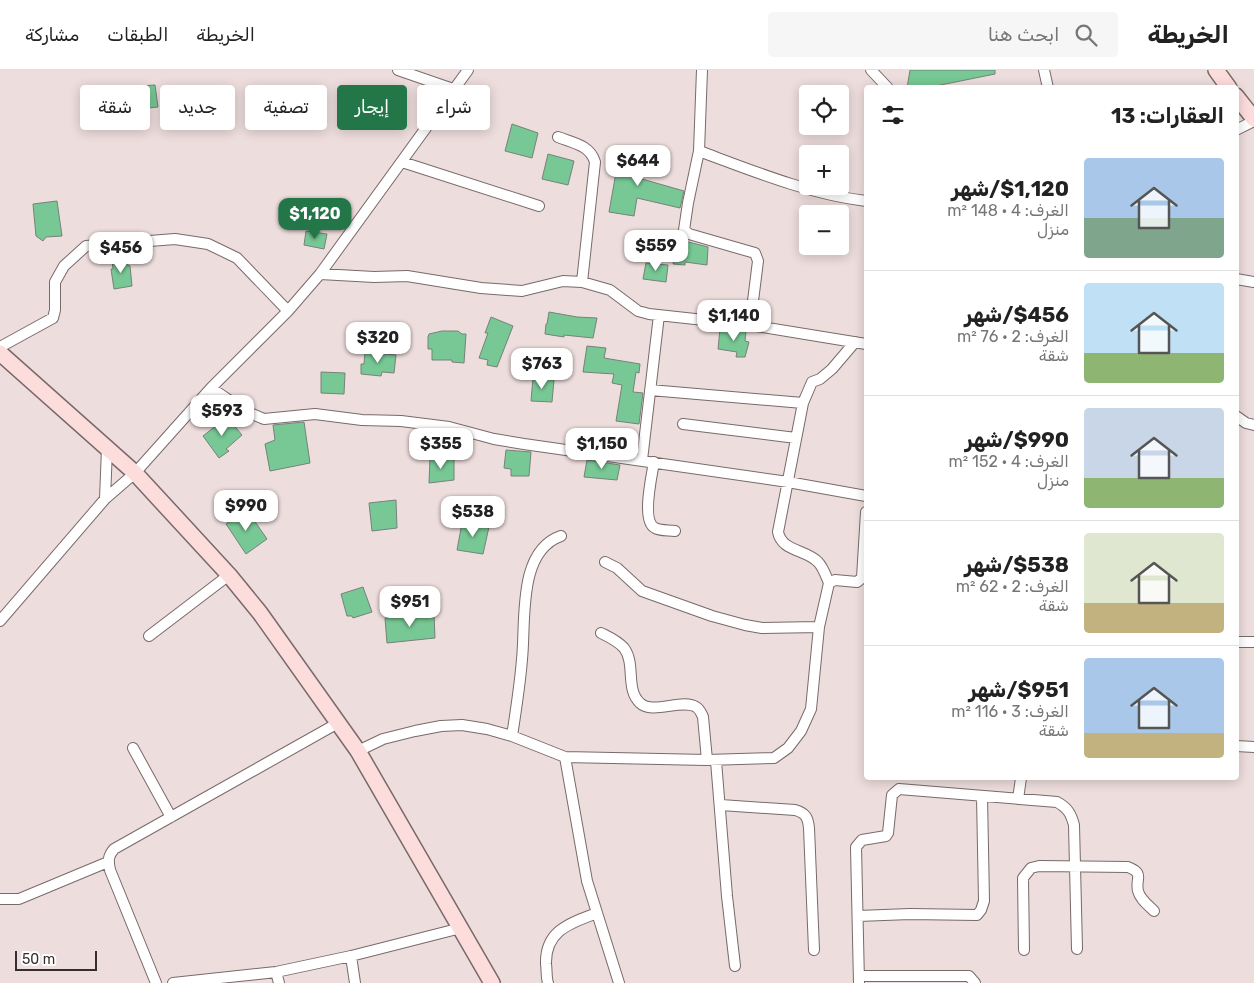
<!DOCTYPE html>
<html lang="ar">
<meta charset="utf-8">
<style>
:root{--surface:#fff;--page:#f6f6f6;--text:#222;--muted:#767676;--line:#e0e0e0;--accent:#227648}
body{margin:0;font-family:Rubik,Cairo,sans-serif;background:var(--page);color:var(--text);direction:rtl;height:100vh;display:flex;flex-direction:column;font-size:19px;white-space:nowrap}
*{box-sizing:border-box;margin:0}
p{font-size:16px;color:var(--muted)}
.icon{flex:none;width:28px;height:28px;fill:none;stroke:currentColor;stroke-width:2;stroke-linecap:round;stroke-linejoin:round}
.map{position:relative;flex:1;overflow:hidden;direction:ltr}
.panel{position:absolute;left:864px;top:15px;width:375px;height:695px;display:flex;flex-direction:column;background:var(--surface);border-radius:5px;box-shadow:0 2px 12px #0003;direction:rtl}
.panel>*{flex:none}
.banner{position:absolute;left:15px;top:15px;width:475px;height:45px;direction:rtl;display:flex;gap:10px}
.tools{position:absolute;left:799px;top:15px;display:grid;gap:10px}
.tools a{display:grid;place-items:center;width:50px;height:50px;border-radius:5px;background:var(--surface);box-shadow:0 2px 12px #0003;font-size:25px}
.scale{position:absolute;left:15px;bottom:12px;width:82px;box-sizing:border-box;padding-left:5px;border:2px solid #352e2e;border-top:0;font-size:14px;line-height:18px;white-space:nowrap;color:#352e2e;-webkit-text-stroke:4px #fff;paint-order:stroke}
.price{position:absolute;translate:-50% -42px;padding:0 11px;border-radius:10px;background:#fff;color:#222;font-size:16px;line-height:32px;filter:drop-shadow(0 1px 2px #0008)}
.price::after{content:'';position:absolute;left:50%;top:30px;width:15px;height:11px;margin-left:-8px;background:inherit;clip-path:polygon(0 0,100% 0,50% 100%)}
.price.current{background:var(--accent);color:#fff}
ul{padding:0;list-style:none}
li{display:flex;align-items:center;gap:15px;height:125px;padding:0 15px}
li+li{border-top:1px solid var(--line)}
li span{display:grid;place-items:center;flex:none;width:140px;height:100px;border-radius:5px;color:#555}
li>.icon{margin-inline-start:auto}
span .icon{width:60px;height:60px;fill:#fffc;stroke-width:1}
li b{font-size:21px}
h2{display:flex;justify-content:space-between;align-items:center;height:60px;padding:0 15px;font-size:21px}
.chip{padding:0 18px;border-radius:5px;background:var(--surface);box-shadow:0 2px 12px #0003;font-size:18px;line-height:45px}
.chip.current{background:var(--accent);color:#fff}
header{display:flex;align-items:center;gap:30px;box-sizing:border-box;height:70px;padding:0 25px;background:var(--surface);border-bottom:1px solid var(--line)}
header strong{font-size:24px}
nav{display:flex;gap:28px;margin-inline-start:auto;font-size:18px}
.search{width:350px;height:45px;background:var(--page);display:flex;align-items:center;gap:12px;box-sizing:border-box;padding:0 18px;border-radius:5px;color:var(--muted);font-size:19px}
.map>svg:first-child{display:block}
.building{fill:#77c894;stroke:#76827a}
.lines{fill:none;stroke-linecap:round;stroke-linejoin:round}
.street-casing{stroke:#796a6a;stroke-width:12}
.secondary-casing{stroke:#796a6a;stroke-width:18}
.street{stroke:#fff;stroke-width:10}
.secondary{stroke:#fddcdc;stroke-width:15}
</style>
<header>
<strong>الخريطة</strong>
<div class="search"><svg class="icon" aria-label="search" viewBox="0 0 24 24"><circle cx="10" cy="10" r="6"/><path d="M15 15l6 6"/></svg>ابحث هنا</div>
<nav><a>الخريطة</a><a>الطبقات</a><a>مشاركة</a></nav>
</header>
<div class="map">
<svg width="1254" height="913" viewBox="0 0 1254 913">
<rect width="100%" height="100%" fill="#eddddc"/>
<path class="building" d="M910,0H995V4L926,18H907Z
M155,15L158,37L128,40L125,17Z
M512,54L538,63L532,88L505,81Z
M620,80L646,86L642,109L684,121L680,138L637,128L634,146L609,142Z
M548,84L574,91L568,115L542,109Z
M57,131L62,166L46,167L43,171L36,166L33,134Z
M306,161L327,164L324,179L304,175Z
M677,169L708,177L707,195L685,192V195L673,194Z
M125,188L126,194L130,196L132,216L114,219L111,199H113L112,190Z
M646,193L668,195L666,212L643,209Z
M549,242L577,247L597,248L593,268L564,265V267L545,264L546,254H547Z
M491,247L513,256L497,297L487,295L488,290L479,288L488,263H485Z
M720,259L746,261L745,271L749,272L745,287H736L737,282L718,279Z
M442,261H458L462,264H466L464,293L452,292V290H432V279H428V267L429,264Z
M587,276L606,278L604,288L640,294L639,303L636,302L633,322L643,323L639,354L616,351L622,315L612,313L614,304L583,302Z
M365,282L396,285L394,303L382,302L381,306L361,304V294H364Z
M321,302L345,303L344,324L321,323Z
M533,308L554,310L552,332L531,331Z
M227,347L242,365L226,379L229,381L219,388L203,366Z
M304,352L310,393L270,401L265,374L275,370L273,355Z
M506,380L531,382L529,406H511V399L504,398Z
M430,388L454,389V410L429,413Z
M587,390L620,395L617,410L584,407Z
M396,430L397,458L372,461L369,433Z
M247,440L267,469L246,484L226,454Z
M462,453L489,457L483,484L457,480Z
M363,517L372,542L353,548L352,546H347L341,524Z
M434,544L435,568L387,573L385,548Z"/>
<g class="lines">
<defs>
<path id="street" d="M398,0L453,19
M702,0L699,81L688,133L684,160L689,164L755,183L758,191L750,255
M871,0L888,18
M1044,0L1048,18
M1236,60L1254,51
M558,67C573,73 590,75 595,92L582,212
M699,81C753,101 809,124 866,131
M402,92L539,136
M320,204L374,207L407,206L481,218L522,221L563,211L582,212L610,220L638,241L649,244L750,255L866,274
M1236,209L1254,212
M0,277L53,248L55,240V212L64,196L86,176L175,169L208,174L237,188L288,241
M211,318L245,341L264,349L315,344L362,350L401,351L449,357L494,369L524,374L788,412L866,426
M650,320L803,333
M1236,346L1246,353L1254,355
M683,354L796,368
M642,390L659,245
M654,392C652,405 641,451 655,458C660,461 669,460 675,461
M105,429L107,378
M605,492L617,498L642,521L712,546L745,555L762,558L819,557
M829,513L835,510L857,512L862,508L866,442
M0,551L105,429L135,403L211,318L288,241L320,204L468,0
M601,563C609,567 618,571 624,578C636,594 625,619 640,633C652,645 683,628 696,637C700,639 701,643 703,647L707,690
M149,566L229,505
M1236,572H1254
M512,666C516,640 520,615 522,589C526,552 517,481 561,466
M1236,676L1254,677
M133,678L171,747
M358,681L383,669L415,661L441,656L462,655L487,659L512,666L565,687L707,690L774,688L788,678L801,661L811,639L819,557L829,513C826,506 823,497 818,492C806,479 782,482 778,462L803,333L812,312L820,309L832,299L855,272
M565,687L587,811L619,913
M716,691L727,826L735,896
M1018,729L1021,708
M721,735L795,740C806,743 808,748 809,758L814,880
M0,829H19L108,792
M858,846L910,844L977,845L981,840L984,831L982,726
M1024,880L1023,808L1031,798L1039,796L1128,797C1145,804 1135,808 1138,821C1140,829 1148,835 1154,841
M351,886L355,913
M276,902L279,913
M859,906H969L975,913
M156,913L110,800C108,790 108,786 114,779L338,653
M173,913L276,902L351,886L461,858
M548,913C546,907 547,900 546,894C545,860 571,853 597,843
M859,913L856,777L862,770L886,766L888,763L892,725L899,719L1057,732C1068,738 1071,744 1074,755L1077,879"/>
<path id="secondary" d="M1216,0L1229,18
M1236,26L1254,49
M0,283L135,403L229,505L260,543L358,681L492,913"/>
</defs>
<use href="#street" class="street-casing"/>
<use href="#secondary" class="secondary-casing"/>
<use href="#street" class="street"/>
<use href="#secondary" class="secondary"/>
</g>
</svg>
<div class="tools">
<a><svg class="icon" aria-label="locate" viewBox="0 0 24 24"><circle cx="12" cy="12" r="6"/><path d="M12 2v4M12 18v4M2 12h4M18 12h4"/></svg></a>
<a>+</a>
<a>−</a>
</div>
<div class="scale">50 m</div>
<b class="price" style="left:638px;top:117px">$644</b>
<b class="price current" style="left:315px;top:170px">$1,120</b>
<b class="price" style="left:656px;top:202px">$559</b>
<b class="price" style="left:121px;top:204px">$456</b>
<b class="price" style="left:734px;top:272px">$1,140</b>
<b class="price" style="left:378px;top:294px">$320</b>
<b class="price" style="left:542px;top:320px">$763</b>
<b class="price" style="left:222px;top:367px">$593</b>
<b class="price" style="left:441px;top:400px">$355</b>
<b class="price" style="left:602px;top:400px">$1,150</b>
<b class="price" style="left:246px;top:462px">$990</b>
<b class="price" style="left:473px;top:468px">$538</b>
<b class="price" style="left:410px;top:558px">$951</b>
<div class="banner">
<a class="chip">شراء</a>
<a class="chip current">إيجار</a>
<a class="chip">تصفية</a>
<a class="chip">جديد</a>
<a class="chip">شقة</a>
</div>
<section class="panel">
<h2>العقارات: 13<svg class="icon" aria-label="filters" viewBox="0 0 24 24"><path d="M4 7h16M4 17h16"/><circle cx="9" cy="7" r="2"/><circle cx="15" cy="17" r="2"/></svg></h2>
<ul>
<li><span style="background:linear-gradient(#a9c7e8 60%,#7fa58c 0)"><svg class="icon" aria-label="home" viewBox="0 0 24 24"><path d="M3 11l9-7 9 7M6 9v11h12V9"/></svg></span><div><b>$1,120/شهر</b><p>الغرف: 4 · 148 m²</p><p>منزل</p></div></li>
<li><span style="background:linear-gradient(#bfe0f5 70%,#8fb573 0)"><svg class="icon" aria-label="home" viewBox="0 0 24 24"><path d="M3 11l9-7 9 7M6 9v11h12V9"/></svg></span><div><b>$456/شهر</b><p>الغرف: 2 · 76 m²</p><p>شقة</p></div></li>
<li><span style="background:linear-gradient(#c9d6e8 70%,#8fb573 0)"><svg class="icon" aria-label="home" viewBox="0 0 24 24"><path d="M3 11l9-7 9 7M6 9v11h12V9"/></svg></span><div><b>$990/شهر</b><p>الغرف: 4 · 152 m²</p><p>منزل</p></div></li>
<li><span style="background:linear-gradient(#dfe7d0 70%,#c2b280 0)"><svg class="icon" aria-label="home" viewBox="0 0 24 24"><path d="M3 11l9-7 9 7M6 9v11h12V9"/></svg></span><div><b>$538/شهر</b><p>الغرف: 2 · 62 m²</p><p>شقة</p></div></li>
<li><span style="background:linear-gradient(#a9c7e8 75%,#c2b280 0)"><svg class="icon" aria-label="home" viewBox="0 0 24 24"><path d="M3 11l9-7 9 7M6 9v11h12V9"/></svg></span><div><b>$951/شهر</b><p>الغرف: 3 · 116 m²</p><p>شقة</p></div></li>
</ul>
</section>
</div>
